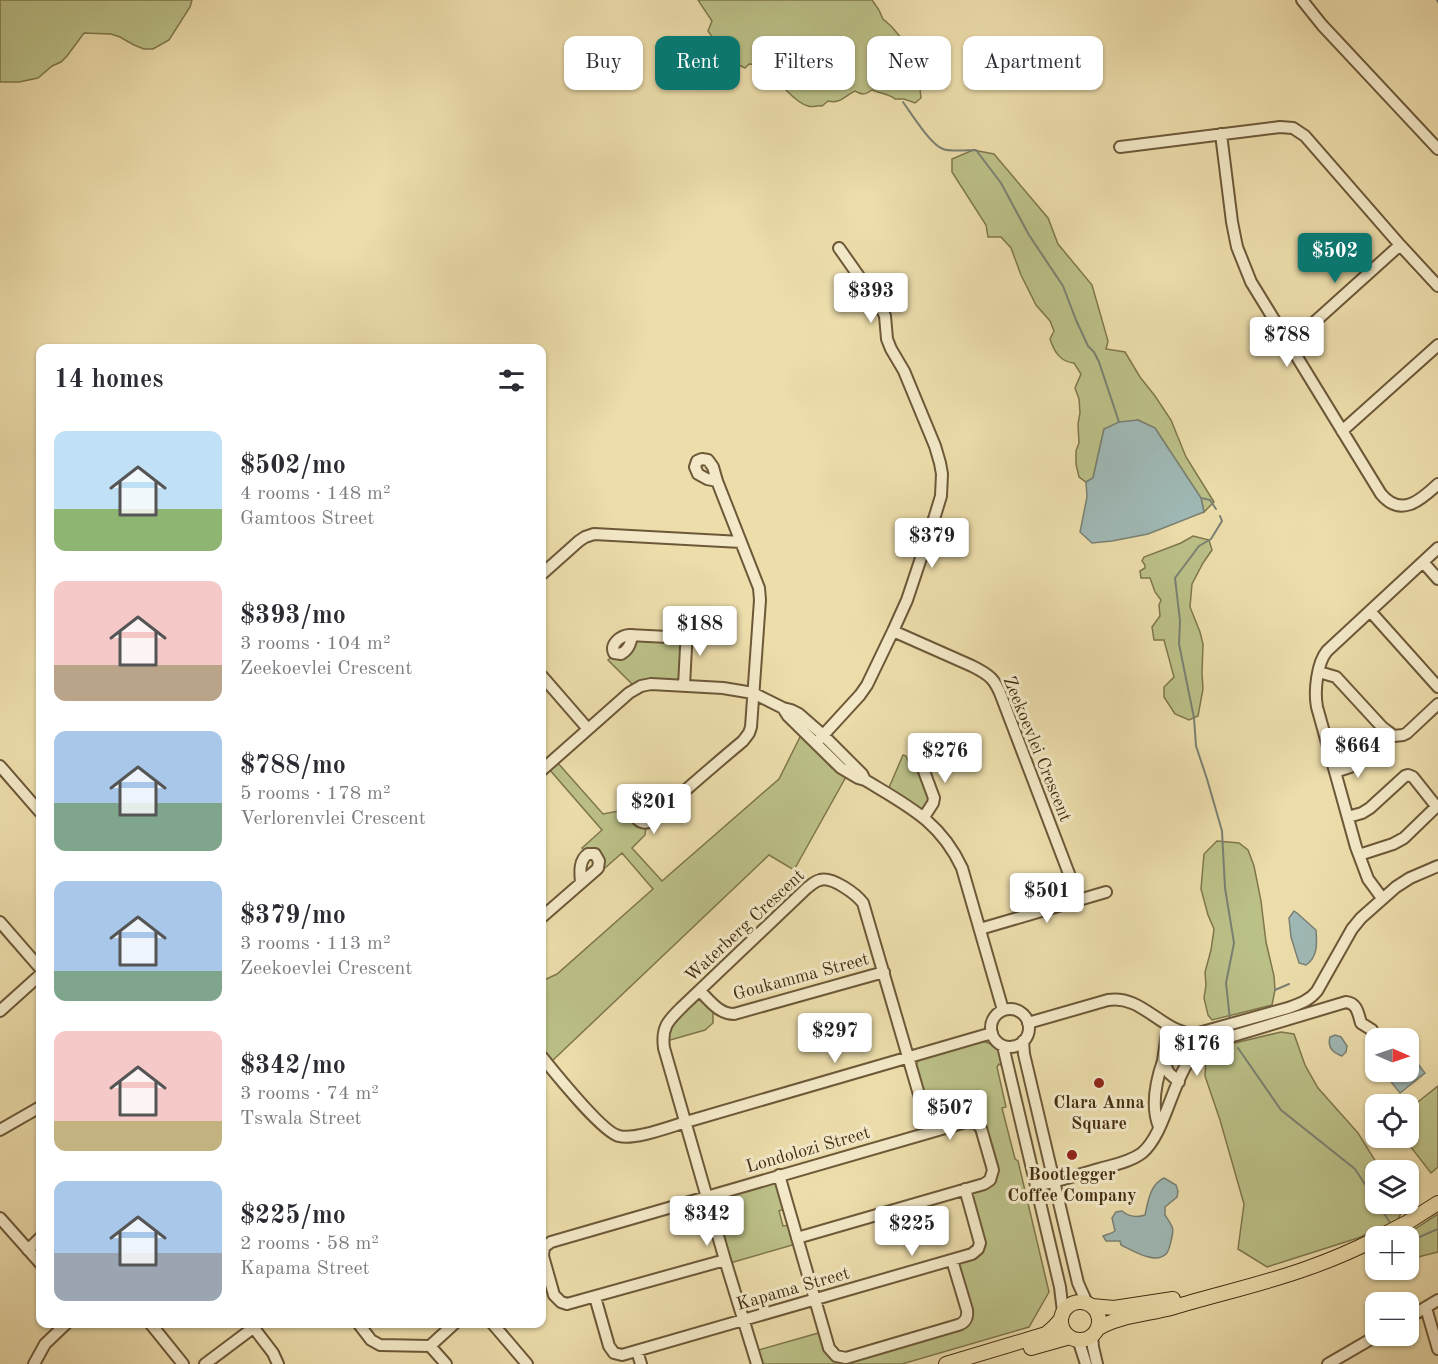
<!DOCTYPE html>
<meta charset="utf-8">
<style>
:root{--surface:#fff;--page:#f2f2f3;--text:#2b2b33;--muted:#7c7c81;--accent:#0f766e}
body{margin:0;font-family:"Old Standard TT",serif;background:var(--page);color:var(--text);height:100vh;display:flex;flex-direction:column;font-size:22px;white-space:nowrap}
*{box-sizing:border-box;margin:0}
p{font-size:20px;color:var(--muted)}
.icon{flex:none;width:33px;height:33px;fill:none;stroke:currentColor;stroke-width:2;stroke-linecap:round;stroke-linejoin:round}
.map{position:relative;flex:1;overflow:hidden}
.panel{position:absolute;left:36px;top:344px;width:510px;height:984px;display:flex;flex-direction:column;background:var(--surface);border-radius:12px;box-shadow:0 2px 4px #0004}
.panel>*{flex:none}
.top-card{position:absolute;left:564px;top:36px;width:570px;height:54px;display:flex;gap:12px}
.needle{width:39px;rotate:92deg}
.fabs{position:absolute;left:1365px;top:1028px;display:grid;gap:12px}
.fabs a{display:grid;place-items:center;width:54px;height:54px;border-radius:12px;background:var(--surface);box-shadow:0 2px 4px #0004;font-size:30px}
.price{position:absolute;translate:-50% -51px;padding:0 14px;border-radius:6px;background:#fff;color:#222;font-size:20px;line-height:39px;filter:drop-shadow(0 2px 3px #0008)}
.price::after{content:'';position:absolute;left:50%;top:36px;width:18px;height:14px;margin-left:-9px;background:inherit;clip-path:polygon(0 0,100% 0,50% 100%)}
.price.current{background:var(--accent);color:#fff}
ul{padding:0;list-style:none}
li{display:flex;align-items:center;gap:18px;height:150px;padding:0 18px}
li span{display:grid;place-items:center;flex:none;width:168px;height:120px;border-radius:12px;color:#555}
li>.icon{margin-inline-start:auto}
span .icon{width:72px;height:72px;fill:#fffc;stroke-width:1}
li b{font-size:26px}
h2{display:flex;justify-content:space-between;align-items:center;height:72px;padding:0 18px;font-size:26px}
.chip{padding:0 21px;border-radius:12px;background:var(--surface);box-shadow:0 2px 4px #0004;font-size:21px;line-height:54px}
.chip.current{background:var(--accent);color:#fff}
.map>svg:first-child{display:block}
.green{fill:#bbc087;stroke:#7f764c;stroke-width:1.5}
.water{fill:#9fb8b5;stroke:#7a8073;stroke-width:1.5}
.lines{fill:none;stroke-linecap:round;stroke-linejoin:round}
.stream{stroke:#7a8073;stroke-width:2}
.minor-casing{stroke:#6d5838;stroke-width:14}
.major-casing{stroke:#432c11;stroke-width:16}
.minor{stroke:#f3e9c8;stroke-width:10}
.major{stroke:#ecddab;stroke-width:14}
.poi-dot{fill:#8f2418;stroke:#f3e9c8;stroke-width:2}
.labels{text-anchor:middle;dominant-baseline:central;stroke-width:6;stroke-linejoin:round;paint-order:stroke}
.street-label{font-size:18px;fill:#432c11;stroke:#f3e9c8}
.poi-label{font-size:18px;font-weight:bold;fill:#432c11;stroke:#f3e9c8}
</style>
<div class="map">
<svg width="1438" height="1364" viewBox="0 0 1438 1364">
<rect width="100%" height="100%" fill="#ecddab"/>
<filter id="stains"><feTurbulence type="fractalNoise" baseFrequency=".00333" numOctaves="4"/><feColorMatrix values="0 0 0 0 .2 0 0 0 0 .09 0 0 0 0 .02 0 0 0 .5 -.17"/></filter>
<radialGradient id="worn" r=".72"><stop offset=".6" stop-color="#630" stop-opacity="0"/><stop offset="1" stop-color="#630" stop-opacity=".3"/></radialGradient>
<path class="green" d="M0,0H192L190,7L169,40L153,49H144L134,45L120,37L111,34L84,33L67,56L61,62L52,66L38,78L19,82H0Z
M698,0H872L879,10L883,19L891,26L902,39L910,55L913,72L920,89L921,98L915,103L904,99H895C890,94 879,93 872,90C865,95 862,95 855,91C844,96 841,104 828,101L822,106C816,105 813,108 808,106C799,104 791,95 785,89C780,83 772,82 767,74C765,71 764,68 763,65L749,64L745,68L725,58L727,48L713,38L708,31L712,21Z
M973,150L994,154L1048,218L1058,244L1092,285L1108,341L1106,349L1125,352L1140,377L1155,396L1171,420L1186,457L1214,502L1204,512L1201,498L1155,428L1138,420L1104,429L1093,478L1086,482L1079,477L1076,464V451L1079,443L1078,424L1080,413L1079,399L1075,388L1081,374L1074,363C1060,362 1054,351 1050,339L1054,331L1050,321L1036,305L1021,275L1011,248L1001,237H988L986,225L952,172V159Z
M1193,536L1209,540L1212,550L1203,563L1192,584L1190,607L1200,632L1203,644L1202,673L1203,689L1198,716L1189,720L1175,714L1164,697V687L1174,677L1164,640H1154L1152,627L1160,616L1159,605L1161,600L1155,592L1150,578H1141L1140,571L1145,568V565L1142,561L1144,557L1181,543Z
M636,640L678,642L682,646L680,677L677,681L633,685L608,660Z
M802,733L821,752L823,758L832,768L839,770L847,775L794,870L769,855L551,1062L542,1052V981L557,974L653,889L622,853L605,868C599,860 589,856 582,848L602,830L549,769L557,762L603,814L624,810L630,811L646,827L645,835L632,848L662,881L779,779Z
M903,755L906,756L908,761L918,765L930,799L923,809L919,808L888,790Z
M1217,841L1239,843L1248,850L1254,866L1261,901L1266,942L1274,976L1275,990L1272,1005L1212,1020L1208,1015L1204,998L1206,985L1205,972L1211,950L1214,929L1208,915L1201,889L1204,854Z
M697,1000H702L713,1010V1023L705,1030L667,1041L670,1025Z
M1281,1032L1294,1034L1305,1065L1318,1088L1358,1133L1381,1170H1376V1203H1403L1405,1205L1397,1221L1358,1238L1267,1267L1238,1249L1244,1204L1220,1120L1205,1076L1206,1058L1222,1046Z
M982,1041C998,1045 1001,1053 1003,1067L999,1064L997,1067L1006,1107L1002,1108L1015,1159L1018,1161L1049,1292L1029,1327L902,1364H759L755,1351L822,1332L831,1357L965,1324L958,1266L961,1262L977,1255L971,1196L973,1192L991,1184L984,1128L936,1126L932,1123L915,1066L918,1061L921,1058Z
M1438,1086V1167L1431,1173L1403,1137H1408L1409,1109Z
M770,1181L776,1183L786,1208L779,1211L783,1226L791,1225L796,1244L730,1263L720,1226L727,1224L722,1208L715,1210L713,1205L716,1198Z
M1438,1214V1252L1414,1258L1409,1257L1408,1236H1404Z"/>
<path class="water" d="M1138,420L1155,428L1201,498L1204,512L1148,534L1112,541L1092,543L1080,532L1087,497L1086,482L1093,478L1104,429L1119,422Z
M1294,911L1297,913L1316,930C1317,943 1318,957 1306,965L1299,963L1291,937L1289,918Z
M1335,1035L1341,1037L1347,1046L1346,1052L1342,1056C1333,1053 1327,1048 1330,1037Z
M1409,1052L1425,1073L1400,1093L1383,1072L1408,1071Z
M1164,1178L1176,1185L1178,1191L1177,1197L1165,1207V1215C1172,1226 1175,1227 1171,1241C1170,1245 1169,1251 1166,1254C1155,1265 1132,1250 1121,1245L1120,1241H1106L1103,1236C1107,1234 1111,1234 1115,1231L1112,1218L1116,1212L1122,1211C1128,1216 1136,1218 1145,1215C1148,1202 1150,1184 1164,1178Z"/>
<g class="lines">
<path class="stream" d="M1437,0L1438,2
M903,102C911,113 930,144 943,149C950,152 968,150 976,150L1001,183L1029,235L1063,286L1076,320L1088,346L1094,352L1099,362L1119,422
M1201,498L1210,500L1216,509
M1220,516L1222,521L1211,539L1199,546L1175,578L1180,621L1179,644L1194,718L1196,746L1207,779L1222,831L1225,888L1234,943L1226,983L1230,1020
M1275,990L1289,984
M1238,1048L1281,1110L1355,1169L1376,1201
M1377,1203L1391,1224
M1408,1242L1438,1229"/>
<defs>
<path id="minor" d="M1302,0L1322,25L1438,149
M1221,134L1232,222L1237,247L1251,282L1381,494C1401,518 1421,500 1438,484
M1120,147L1280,127L1293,128L1305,136L1400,245L1438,286
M1289,345L1400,245
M1342,431L1438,345
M1423,562L1438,579
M542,574L579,541L585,537L594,534L741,542
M1370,611L1438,687
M893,631L972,666C990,675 995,679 1002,698L1079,900
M632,635C631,643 629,650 621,654L614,653C610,644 620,636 629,635L687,638
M1319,672L1336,677L1382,727L1394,736L1403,735L1407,733L1438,704
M542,676L588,729
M684,686L687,628
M783,708L788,716L841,768L858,778L865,780C908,806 940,821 962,868L1003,1010
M816,743L860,695L867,685L893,631L907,600L934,519L941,496L942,474L940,463L935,446L904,371L891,349L887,339L885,316L882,309L839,248
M915,747L934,798L933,803L924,817
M0,766L40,812
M542,770L629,693L641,686L651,684L723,688L753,693L783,708L791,710L799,714L823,735L862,774L865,780
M1335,772L1350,767L1364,756
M666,807C658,806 632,800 636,816C638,823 646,824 651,821C659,817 665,807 672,802C696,781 719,761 743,741L749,733L751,727L760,600L759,588L717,481L713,467L708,460L702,459L697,461L695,467L698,474L707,479L717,481
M1348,817L1362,813L1370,808L1405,776L1408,775L1413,777L1436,806
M1359,855L1393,844L1404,838L1438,805
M1382,898L1368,879L1356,847L1317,707C1314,691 1317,663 1327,651L1438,548
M542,917L596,870L598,868L599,861L595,854H588C579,860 580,872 581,882
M0,922L40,968
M980,929L1106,892
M700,991C710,1001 719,1014 734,1014L884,972
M991 1028a19 19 0 1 1 38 0a19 19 0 1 1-38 0Z
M0,1011L40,975
M1028,1023L1108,1000C1142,994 1162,1033 1195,1034L1288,1008C1299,1004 1309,1001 1317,991L1352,929L1361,918L1396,887L1410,878L1438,866
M1168,1026L1163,1061L1169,1073L1179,1082
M1023,1041L1024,1054L1078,1283L1087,1303
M1003,1046L1060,1287L1063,1312
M542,1057C555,1073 603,1133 619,1136C635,1140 669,1127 686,1122L992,1033
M1159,1127C1151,1107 1156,1081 1163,1061
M0,1130L40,1107
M779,1175L829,1348L836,1356L846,1358L958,1325C965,1323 968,1318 967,1310L952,1260
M1037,1186C1058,1181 1078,1175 1099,1169C1113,1165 1130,1162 1142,1153C1170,1129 1173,1062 1206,1044L1346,1002C1357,1003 1358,1013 1361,1023L1372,1030
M0,1218L40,1263
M28,1250L40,1238
M725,1260L567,1304L561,1302L554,1295L543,1256L544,1247L551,1242L966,1122L976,1123L981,1128L993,1170L990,1180L984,1184L797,1238
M595,1297L609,1346L614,1353L622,1355L972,1254L978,1249L980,1243L965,1189
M1426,1308L1438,1349
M1408,1318L1438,1300
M150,1323L183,1364
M250,1323L273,1353L278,1364
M358,1323L371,1340L380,1345L430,1346L455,1323
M492,1323L527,1364
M1092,1335L1093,1347L1097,1364
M1078,1339L1086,1364
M430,1346L446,1364
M637,1351L641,1364
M34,1364L45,1344L67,1323
M205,1364L253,1328
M757,1364L725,1260L664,1048C661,1026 669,1020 683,1006L807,888C811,885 815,881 820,880C832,876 856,894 863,903L930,1132
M1328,1364L1378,1335"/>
<path id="major" d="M1381,1236L1408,1222L1438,1203
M1061 1321a19 19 0 1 1 38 0a19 19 0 1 1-38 0Z
M1092,1306L1114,1308L1173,1299
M1097,1329C1117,1316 1148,1314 1171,1308C1217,1294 1264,1284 1308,1268C1331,1260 1354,1250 1376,1239
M1031,1348L1070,1337
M946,1364L1046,1334L1054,1327L1061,1319"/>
</defs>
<use href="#minor" class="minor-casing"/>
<use href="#major" class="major-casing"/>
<use href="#minor" class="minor"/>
<use href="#major" class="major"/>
</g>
<g class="poi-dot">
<circle cx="1099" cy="1083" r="6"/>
<circle cx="1072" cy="1155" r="6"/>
</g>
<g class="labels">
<g class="street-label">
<text transform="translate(1037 749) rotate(68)">Zeekoevlei Crescent</text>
<text transform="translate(745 926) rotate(-43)">Waterberg Crescent</text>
<text transform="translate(801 977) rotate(-15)">Goukamma Street</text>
<text transform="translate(808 1150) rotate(-16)">Londolozi Street</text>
<text transform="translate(793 1289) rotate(-16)">Kapama Street</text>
</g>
<g class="poi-label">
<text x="1099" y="1103">Clara Anna<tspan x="1099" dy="21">Square</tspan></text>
<text x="1072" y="1175">Bootlegger<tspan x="1072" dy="21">Coffee Company</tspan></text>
</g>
</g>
<rect width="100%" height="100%" filter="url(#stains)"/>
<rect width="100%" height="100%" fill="url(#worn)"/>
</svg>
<div class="fabs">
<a><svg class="needle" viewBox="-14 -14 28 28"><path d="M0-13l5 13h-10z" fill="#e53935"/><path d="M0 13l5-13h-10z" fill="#7c7c81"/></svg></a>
<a><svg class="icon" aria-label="locate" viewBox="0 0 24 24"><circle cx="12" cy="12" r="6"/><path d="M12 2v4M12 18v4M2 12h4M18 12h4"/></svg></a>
<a><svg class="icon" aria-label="layers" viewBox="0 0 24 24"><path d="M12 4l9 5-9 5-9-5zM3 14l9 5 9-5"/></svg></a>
<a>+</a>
<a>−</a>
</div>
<b class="price current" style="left:1335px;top:284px">$502</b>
<b class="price" style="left:871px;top:324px">$393</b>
<b class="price" style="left:1287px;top:368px">$788</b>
<b class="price" style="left:932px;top:569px">$379</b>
<b class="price" style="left:700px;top:657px">$188</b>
<b class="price" style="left:1358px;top:779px">$664</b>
<b class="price" style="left:945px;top:784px">$276</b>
<b class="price" style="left:654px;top:835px">$201</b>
<b class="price" style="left:1047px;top:924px">$501</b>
<b class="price" style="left:835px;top:1064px">$297</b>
<b class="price" style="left:1197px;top:1077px">$176</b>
<b class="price" style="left:950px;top:1141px">$507</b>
<b class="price" style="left:707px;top:1247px">$342</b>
<b class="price" style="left:912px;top:1257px">$225</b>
<div class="top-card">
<a class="chip">Buy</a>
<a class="chip current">Rent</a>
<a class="chip">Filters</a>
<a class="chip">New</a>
<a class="chip">Apartment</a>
</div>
<section class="panel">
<h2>14 homes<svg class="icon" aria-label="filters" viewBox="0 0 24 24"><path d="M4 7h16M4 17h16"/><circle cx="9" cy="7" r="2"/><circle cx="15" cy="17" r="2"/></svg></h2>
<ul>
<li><span style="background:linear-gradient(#bfe0f5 65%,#8fb573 0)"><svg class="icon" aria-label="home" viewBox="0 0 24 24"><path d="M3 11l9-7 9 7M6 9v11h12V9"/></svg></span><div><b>$502/mo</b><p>4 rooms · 148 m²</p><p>Gamtoos Street</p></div></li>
<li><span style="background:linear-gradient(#f6c9c9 70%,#b9a48a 0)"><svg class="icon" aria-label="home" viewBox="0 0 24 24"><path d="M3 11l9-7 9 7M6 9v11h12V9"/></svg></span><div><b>$393/mo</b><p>3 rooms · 104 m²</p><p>Zeekoevlei Crescent</p></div></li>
<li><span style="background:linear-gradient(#a9c7e8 60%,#7fa58c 0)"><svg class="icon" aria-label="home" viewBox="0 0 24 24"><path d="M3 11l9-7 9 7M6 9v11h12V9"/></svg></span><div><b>$788/mo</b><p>5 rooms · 178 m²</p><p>Verlorenvlei Crescent</p></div></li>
<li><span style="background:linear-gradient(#a9c7e8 75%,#7fa58c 0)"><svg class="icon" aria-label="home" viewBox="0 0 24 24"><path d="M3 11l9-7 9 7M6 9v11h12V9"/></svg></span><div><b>$379/mo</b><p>3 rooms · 113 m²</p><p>Zeekoevlei Crescent</p></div></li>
<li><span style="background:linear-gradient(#f6c9c9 75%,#c2b280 0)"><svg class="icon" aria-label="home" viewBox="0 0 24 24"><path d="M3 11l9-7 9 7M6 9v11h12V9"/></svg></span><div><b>$342/mo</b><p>3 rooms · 74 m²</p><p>Tswala Street</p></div></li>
<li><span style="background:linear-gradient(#a9c7e8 60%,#9aa5b1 0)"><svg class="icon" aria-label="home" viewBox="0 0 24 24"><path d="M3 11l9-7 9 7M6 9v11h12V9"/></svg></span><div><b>$225/mo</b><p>2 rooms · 58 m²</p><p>Kapama Street</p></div></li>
</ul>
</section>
</div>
